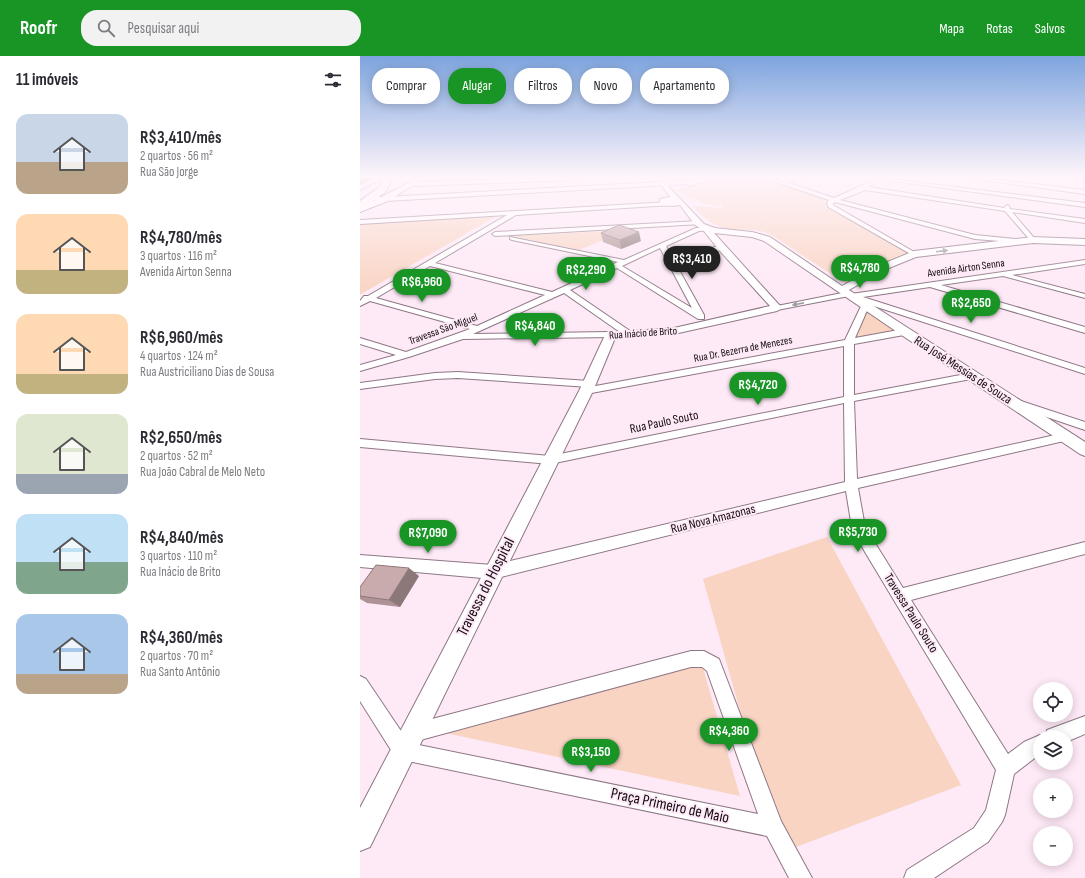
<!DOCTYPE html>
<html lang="pt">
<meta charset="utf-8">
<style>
:root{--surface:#fff;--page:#f2f2f3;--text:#2b2b33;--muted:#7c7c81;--accent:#199526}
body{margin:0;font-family:"Sofia Sans Condensed",sans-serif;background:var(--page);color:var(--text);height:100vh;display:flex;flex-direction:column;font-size:15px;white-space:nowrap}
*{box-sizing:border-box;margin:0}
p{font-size:13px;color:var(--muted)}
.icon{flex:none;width:22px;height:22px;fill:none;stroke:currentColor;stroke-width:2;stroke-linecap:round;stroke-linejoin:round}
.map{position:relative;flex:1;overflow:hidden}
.drawer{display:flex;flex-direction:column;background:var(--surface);width:360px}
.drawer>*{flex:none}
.guide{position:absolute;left:12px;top:12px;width:380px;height:36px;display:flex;gap:8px}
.tools{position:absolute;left:673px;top:626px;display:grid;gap:8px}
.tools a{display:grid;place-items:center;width:40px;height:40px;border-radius:50%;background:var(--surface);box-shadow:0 2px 10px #0003;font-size:20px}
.price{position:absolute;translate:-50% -34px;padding:0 9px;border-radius:14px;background:var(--accent);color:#fff;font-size:13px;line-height:26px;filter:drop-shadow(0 1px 2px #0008)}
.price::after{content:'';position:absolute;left:50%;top:24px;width:12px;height:9px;margin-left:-6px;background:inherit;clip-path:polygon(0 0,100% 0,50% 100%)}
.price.on{background:#222;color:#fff}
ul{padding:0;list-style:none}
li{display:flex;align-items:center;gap:12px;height:100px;padding:0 16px}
li span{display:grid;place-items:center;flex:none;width:112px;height:80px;border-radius:12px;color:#555}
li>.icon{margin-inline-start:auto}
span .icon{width:48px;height:48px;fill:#fffc;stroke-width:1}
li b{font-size:17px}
h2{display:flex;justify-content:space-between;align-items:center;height:48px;padding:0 16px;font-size:17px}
.chip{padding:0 14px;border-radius:16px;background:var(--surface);box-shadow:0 2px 10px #0003;font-size:14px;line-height:36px}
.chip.on{background:var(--accent);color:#fff}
header{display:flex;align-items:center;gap:24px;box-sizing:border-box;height:56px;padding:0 20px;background:var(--accent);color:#fff}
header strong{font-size:19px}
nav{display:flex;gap:22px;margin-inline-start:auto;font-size:14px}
.search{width:280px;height:36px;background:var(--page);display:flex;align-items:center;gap:10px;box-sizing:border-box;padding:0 14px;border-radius:16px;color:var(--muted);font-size:15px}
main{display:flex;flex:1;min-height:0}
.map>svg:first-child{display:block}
.green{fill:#f9d4c3}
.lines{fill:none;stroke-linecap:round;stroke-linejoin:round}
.street-casing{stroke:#8e7785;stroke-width:2}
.secondary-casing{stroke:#8e7785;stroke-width:2}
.highway-casing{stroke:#8e7785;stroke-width:2}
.street{fill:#fff;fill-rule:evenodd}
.secondary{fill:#fff;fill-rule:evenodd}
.highway{fill:#fff;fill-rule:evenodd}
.wall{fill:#ad9395}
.shaded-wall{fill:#8d7879}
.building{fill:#c9abad;stroke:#8d7879}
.oneway{fill:#a19da0}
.labels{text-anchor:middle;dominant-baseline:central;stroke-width:4;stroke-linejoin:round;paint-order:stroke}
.far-street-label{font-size:11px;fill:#130b11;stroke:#fee9f6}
.street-label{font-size:13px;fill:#130b11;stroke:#fee9f6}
.near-street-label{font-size:16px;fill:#130b11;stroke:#fee9f6}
</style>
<header>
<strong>Roofr</strong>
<div class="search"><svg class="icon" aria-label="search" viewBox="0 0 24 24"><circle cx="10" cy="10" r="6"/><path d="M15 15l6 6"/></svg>Pesquisar aqui</div>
<nav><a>Mapa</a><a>Rotas</a><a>Salvos</a></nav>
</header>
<main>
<section class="drawer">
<h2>11 imóveis<svg class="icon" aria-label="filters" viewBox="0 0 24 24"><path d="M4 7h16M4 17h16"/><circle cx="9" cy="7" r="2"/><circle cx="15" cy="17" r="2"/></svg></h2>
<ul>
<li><span style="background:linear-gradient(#c9d6e8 60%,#b9a48a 0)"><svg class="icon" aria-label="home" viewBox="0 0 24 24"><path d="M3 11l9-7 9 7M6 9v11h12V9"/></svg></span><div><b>R$3,410/mês</b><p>2 quartos · 56 m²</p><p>Rua São Jorge</p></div></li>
<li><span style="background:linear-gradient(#ffd9b3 70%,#c2b280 0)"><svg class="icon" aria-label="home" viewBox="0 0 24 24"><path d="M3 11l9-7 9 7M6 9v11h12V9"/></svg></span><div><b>R$4,780/mês</b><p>3 quartos · 116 m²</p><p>Avenida Airton Senna</p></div></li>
<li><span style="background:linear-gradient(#ffd9b3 75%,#c2b280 0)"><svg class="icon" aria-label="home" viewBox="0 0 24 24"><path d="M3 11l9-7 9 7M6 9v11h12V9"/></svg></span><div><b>R$6,960/mês</b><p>4 quartos · 124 m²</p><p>Rua Austriciliano Dias de Sousa</p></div></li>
<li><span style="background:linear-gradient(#dfe7d0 75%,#9aa5b1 0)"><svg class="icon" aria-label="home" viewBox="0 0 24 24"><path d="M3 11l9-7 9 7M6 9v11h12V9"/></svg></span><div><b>R$2,650/mês</b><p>2 quartos · 52 m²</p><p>Rua João Cabral de Melo Neto</p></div></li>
<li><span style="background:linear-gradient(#bfe0f5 60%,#7fa58c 0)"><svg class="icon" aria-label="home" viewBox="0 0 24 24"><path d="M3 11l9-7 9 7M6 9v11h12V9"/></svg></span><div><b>R$4,840/mês</b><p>3 quartos · 110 m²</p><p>Rua Inácio de Brito</p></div></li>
<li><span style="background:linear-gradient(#a9c7e8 75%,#b9a48a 0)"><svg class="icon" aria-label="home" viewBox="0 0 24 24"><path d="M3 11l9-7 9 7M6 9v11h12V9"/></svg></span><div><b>R$4,360/mês</b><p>2 quartos · 70 m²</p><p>Rua Santo Antônio</p></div></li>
</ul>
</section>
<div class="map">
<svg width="725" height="822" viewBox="0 0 725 822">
<rect width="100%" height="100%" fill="#fee9f6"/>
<path class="green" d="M358,122H400L464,142L466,151L550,195L485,227L410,178C386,168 366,181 344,161C340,157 336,154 333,150L362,152V150L345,148L314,134Z
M142,157L1,238H0V166Z
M268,174L219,194L152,180Z
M505,250L544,276L489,285Z
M467,481L601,729L420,797L343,523Z
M341,605L380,740L81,676Z"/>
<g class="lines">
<defs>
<path id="street" d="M183,122H218L215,124L52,130L49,128L52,126Z
M347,122H354L330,130L327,128L25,145L14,144L11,140L14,138L18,141H25L337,124Z
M404,122C411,121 418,126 424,126C431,125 437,122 444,122L429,127L474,142L510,126L513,128L509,131L644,152L647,149L649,150L650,153L725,163V167L652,156L675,183V185H671L645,155L505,134L480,144L615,179L666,184L667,185L664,187L615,183L475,146L473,147V149L556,197L557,198L554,200L468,151L467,146L469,144Z
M510,122H522L725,147V151Z
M609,122H622L725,134V138Z
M713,122H725V125Z
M310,146L312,147V149L156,159L75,207L192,236L258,206L152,184L150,183V181L264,204L336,172H349V174L339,175L306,190L310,198L362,190L365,192L362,194L312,201L344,259V263H338L257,212L210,234L273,277L274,279L273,281H267L204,237L113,278L250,276L254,279L253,281L103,283L49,301L0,315V309L36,299L0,288V282L46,296L110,273L10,245L0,250V245L4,240H8L147,159L0,168V164ZM300,192L332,252L262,210ZM70,210L185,239L117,270L16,242Z
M339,165L341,166V168L135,180L132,178L135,176Z
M725,204V208L652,219L725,238V242L643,220L581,229L725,271V277L570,231L503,241L725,312V318L495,244L489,240L417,254L413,252L417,250L487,236L491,238Z
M502,248H508L509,250L495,282L544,273L548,276L544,279L494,288V339L611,317L616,320L611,323L494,345L497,423L704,377L708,378L710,381L708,384L704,385L498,432L505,471L543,532L725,486V498L551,544L648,698L664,686L680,679L685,681L687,674L725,660V678L706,686V681H680V698L654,718L645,759L642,766L628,786L574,822H544L547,814L614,772L626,754L636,714L505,496L492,472L486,435L133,523L0,511V499L133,509L485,426L484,347L190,408L0,391V383L190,400L484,341V290L226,338L221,335L222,333L229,331L98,322L75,323L0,333V327L75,317L98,316L229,325L234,328L230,331L485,284Z
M661,345L725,366V374L657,351L656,349L657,347Z
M331,595H344L359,603L421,765L452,822H429L407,780L43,704L36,702L0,645V620L6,623L49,687L398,758L347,615L342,611H331L53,686L46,684L44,677L46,670L53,668Z"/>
<path id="secondary" d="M15,122H22L0,134V129Z
M57,122H64L28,145L0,156V151L22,141Z
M301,122H307L308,130L344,168L355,172L392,176L410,181L482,230L518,210L554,195L673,181L725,183V189L673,187L556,201L524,214L489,234L725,386V400L720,398L540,278L404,185L392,181L354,177L422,252L417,255L314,278L255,282L233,335L10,791L0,795V752L219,335L246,277L314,272L410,250L359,194L343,174L335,169L320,149L313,150L300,149V143L310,141L302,130Z"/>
<path id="highway" d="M26,123L31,126L25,136L4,152L0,153V145L18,132L23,124Z"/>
</defs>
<use href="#street" class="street-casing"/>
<use href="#secondary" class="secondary-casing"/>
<use href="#highway" class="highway-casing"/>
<use href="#street" class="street"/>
<use href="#secondary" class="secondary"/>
<use href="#highway" class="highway"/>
</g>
<path class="wall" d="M241,177L281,185L261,193L243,186Z
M59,520L40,551L7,547L0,543V531Z"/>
<path class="shaded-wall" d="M0,122H13L0,128Z
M279,176L281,185L261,193L260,184Z
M49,512L59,520L40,551L29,544Z"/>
<path class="building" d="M259,169L279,176L260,184L241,177Z
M16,509L49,512L29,544L0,540V531Z"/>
<defs><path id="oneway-solid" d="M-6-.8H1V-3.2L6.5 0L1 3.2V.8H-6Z"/></defs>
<g class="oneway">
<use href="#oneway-solid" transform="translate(582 195) rotate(-7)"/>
<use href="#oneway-solid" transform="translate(438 248) rotate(169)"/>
</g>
<linearGradient id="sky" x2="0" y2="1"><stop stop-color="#7da4de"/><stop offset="0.51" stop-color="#fff5fb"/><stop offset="1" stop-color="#fff5fb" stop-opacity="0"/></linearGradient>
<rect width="725" height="237" fill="url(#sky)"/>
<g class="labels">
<g class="far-street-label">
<text transform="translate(606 212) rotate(-8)">Avenida Airton Senna</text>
<text transform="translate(83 273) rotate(-20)">Travessa São Miguel</text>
<text transform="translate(283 277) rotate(-4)">Rua Inácio de Brito</text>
<text transform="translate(383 293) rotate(-11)">Rua Dr. Bezerra de Menezes</text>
</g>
<g class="street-label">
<text transform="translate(603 314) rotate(33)">Rua José Messias de Souza</text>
<text transform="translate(304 366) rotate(-12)">Rua Paulo Souto</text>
<text transform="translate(353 463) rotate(-14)">Rua Nova Amazonas</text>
<text transform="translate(551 557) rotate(58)">Travessa Paulo Souto</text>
</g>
<g class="near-street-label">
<text transform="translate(126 531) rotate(-63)">Travessa do Hospital</text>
<text transform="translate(310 750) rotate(12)">Praça Primeiro de Maio</text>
</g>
</g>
</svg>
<div class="tools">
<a><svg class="icon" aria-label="locate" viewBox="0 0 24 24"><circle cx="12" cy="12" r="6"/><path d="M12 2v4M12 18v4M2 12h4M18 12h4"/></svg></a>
<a><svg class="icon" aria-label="layers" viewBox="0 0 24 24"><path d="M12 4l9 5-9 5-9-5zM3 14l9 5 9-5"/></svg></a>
<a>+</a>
<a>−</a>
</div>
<b class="price on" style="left:332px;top:224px">R$3,410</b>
<b class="price" style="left:500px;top:233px">R$4,780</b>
<b class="price" style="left:226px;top:235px">R$2,290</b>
<b class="price" style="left:62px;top:247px">R$6,960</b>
<b class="price" style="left:611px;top:268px">R$2,650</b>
<b class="price" style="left:175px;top:291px">R$4,840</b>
<b class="price" style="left:398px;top:350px">R$4,720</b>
<b class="price" style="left:498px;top:497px">R$5,730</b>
<b class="price" style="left:68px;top:498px">R$7,090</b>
<b class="price" style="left:369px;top:696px">R$4,360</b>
<b class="price" style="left:231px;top:717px">R$3,150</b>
<div class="guide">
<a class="chip">Comprar</a>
<a class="chip on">Alugar</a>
<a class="chip">Filtros</a>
<a class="chip">Novo</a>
<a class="chip">Apartamento</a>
</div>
</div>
</main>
